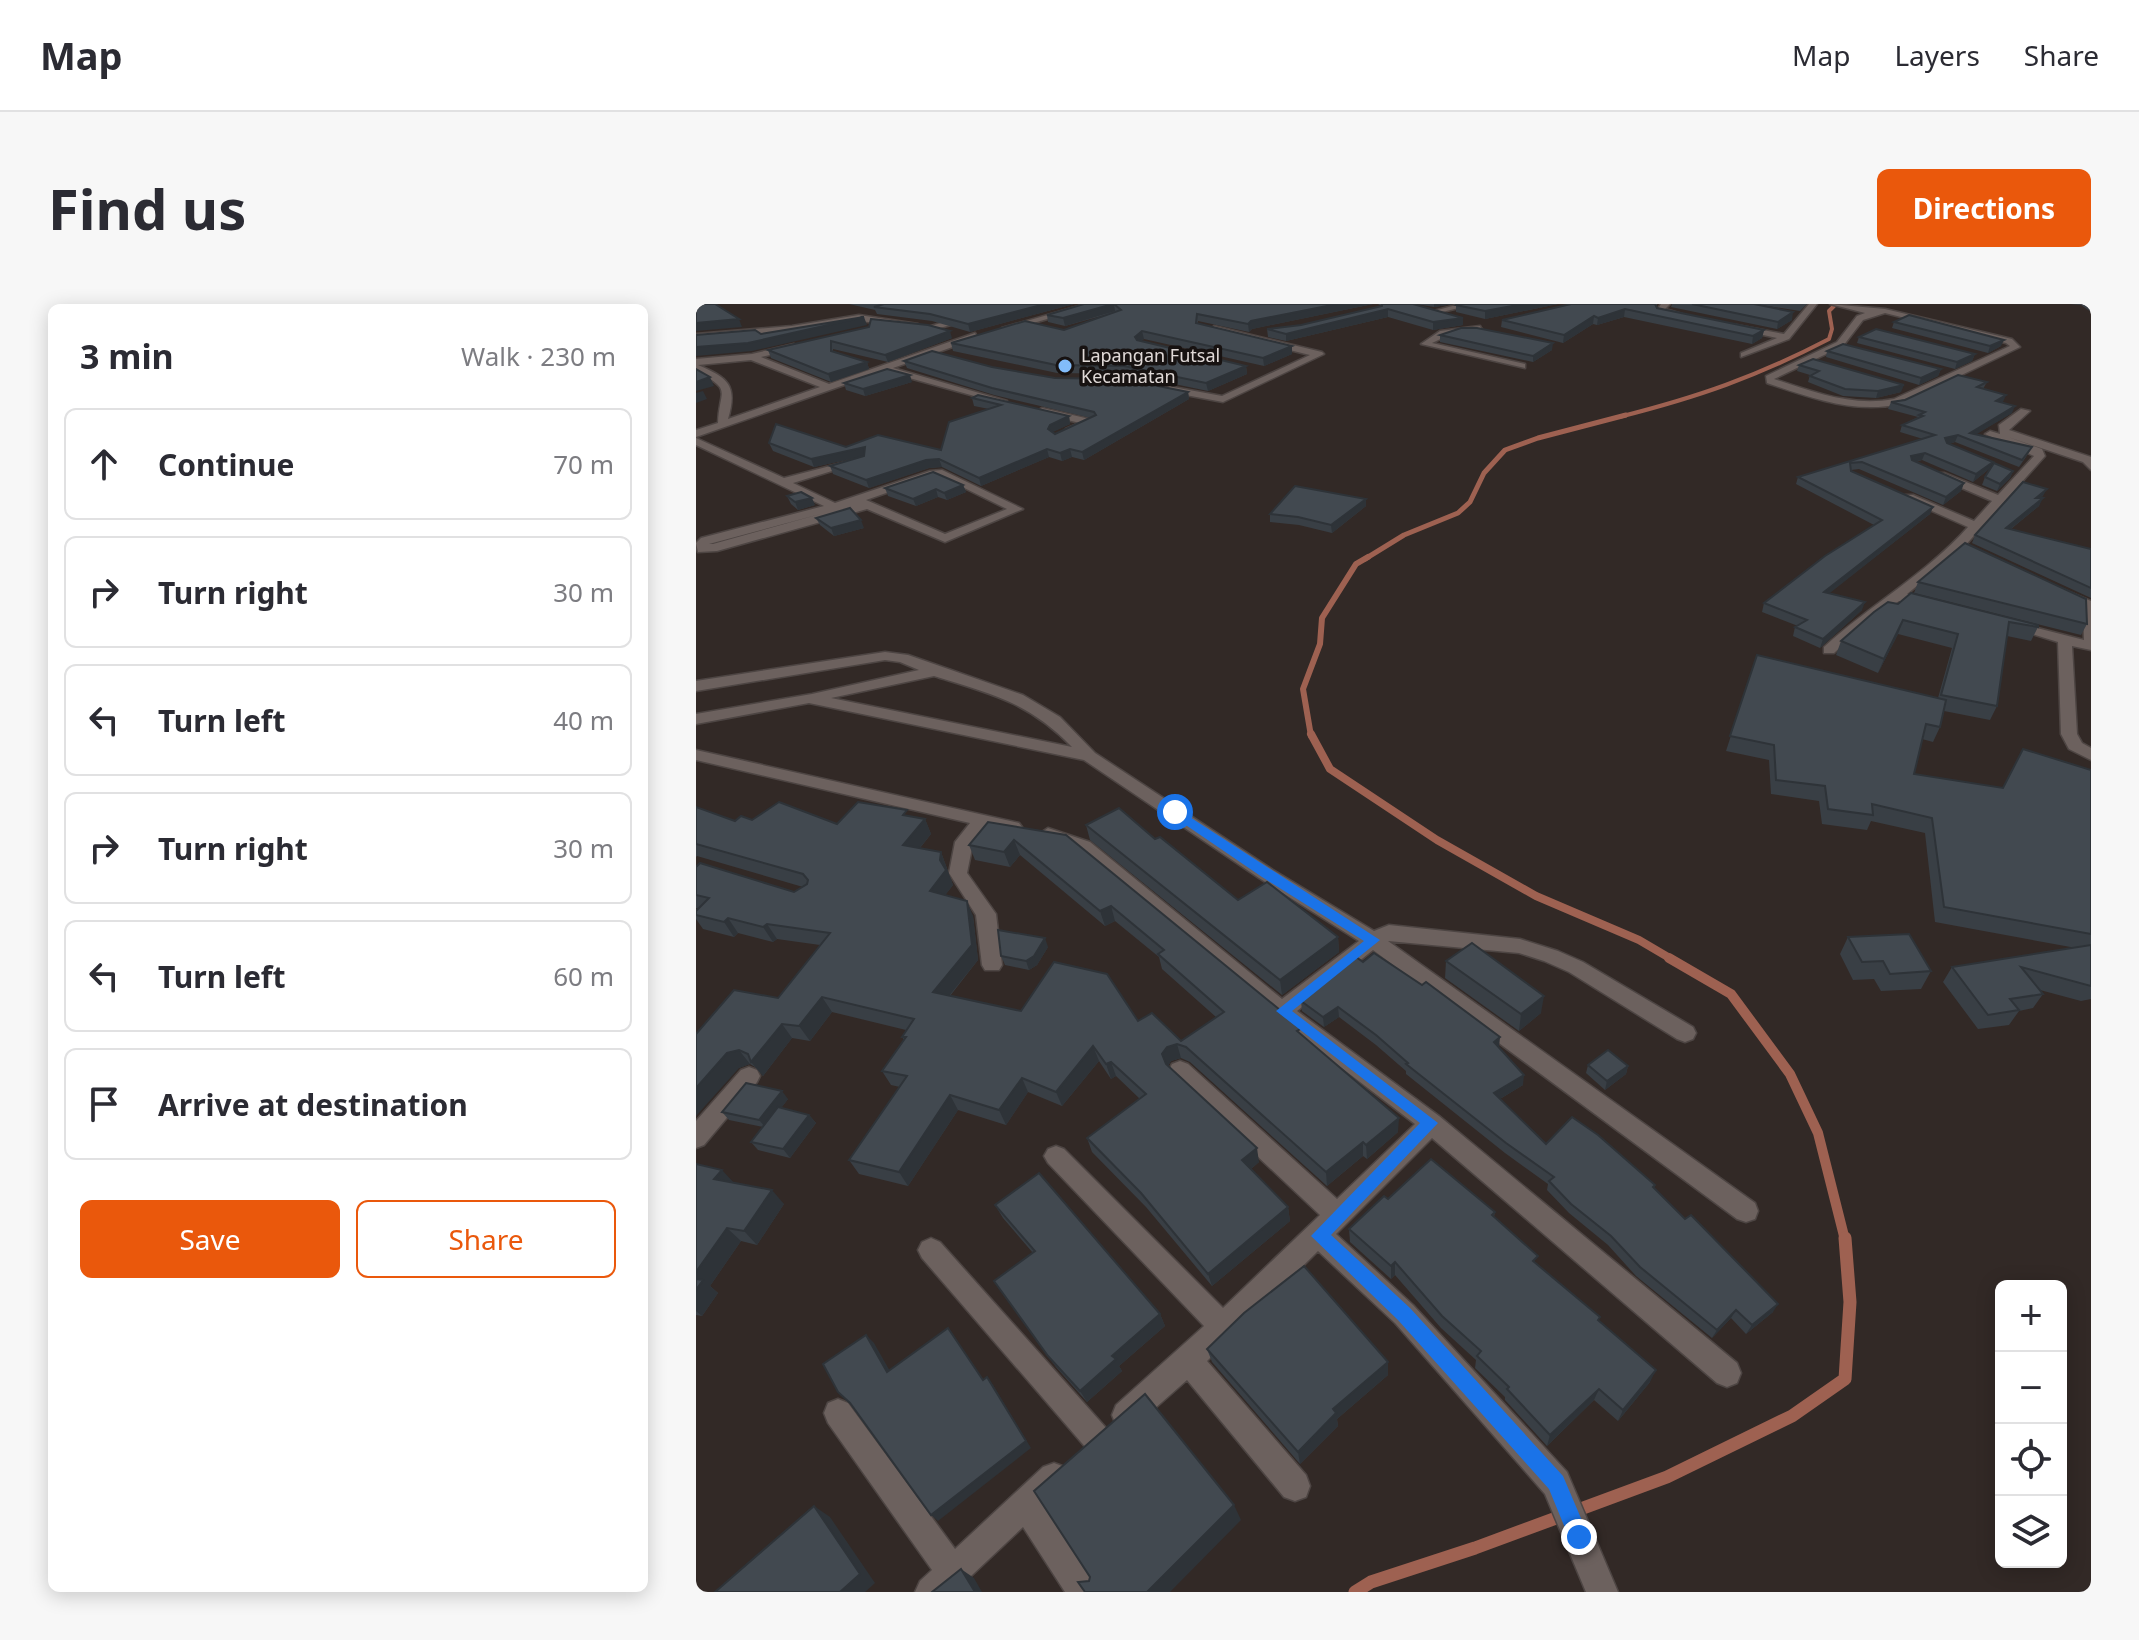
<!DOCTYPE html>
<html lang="en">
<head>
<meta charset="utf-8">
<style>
  :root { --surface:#fff; --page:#f7f7f7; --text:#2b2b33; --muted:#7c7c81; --line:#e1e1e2; --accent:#ea580c }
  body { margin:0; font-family:"Noto Sans",sans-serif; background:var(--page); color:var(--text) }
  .controls { position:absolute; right:24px; bottom:24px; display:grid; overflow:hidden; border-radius:12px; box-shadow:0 4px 20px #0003 }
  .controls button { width:72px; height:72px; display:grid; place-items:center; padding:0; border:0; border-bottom:2px solid var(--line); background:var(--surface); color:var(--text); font:40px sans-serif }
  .stop { position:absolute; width:24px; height:24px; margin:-18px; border:6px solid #1a73e8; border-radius:50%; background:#fff }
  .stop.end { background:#1a73e8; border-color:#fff; box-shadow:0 2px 8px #0008 }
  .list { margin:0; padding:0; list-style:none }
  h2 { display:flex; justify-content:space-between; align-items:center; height:104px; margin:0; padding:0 32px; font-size:34px }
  h2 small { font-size:26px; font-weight:400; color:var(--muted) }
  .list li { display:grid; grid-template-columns:52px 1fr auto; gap:24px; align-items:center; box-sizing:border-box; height:112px; margin:0 16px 16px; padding:0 16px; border:2px solid var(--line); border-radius:12px }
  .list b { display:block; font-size:30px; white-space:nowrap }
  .list em { font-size:26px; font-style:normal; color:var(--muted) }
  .actions { display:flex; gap:16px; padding:24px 32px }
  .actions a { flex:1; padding:18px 0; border:2px solid var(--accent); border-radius:12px; text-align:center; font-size:28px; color:var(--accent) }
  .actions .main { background:var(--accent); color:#fff }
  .icon { flex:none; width:44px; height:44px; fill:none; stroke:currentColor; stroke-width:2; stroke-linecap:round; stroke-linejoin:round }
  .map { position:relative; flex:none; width:1395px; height:1288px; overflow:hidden; border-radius:12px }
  header { display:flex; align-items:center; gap:48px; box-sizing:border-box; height:112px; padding:0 40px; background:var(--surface); border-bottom:2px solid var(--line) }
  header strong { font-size:38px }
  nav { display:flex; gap:44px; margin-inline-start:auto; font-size:28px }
  .intro { display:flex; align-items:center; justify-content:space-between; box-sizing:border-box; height:192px; padding:0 48px }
  h1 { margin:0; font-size:56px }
  .button { padding:20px 36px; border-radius:12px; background:var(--accent); color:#fff; font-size:28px; font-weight:700 }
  main { display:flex; gap:48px; padding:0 48px }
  aside { flex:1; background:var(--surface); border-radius:12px; box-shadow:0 4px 20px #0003 }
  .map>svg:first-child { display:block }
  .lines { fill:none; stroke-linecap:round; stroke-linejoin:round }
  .stream-far5 { stroke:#9e6151; stroke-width:4 }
  .stream-far4 { stroke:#9e6151; stroke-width:5 }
  .stream-far3 { stroke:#9e6151; stroke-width:6 }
  .stream-far2 { stroke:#9e6151; stroke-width:8 }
  .stream-far1 { stroke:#9e6151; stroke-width:10 }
  .stream { stroke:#9e6151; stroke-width:13 }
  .minor-casing { stroke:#4d4543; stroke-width:3 }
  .minor { fill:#6c615e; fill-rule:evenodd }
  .wall { fill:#393f45 }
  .shaded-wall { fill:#2e3338 }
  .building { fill:#424950; stroke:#2e3338; stroke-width:2 }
  .route { fill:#1a73e8 }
  .poi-dot { fill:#82bcfa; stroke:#171211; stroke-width:3 }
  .labels { text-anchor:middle; stroke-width:7; stroke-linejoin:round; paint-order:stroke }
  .far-poi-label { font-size:18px; fill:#e0d9d7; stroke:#171211; text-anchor:start }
</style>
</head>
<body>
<header>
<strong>Map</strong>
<nav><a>Map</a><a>Layers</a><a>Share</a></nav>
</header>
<div class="intro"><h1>Find us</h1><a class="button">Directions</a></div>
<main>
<aside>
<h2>3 min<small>Walk · 230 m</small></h2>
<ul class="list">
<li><svg class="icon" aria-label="ahead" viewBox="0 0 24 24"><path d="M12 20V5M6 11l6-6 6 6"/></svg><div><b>Continue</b></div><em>70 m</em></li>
<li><svg class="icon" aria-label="right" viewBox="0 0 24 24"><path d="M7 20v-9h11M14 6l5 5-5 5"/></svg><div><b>Turn right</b></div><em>30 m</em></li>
<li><svg class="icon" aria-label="left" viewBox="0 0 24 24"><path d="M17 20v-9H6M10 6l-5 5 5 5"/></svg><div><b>Turn left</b></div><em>40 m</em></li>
<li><svg class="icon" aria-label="right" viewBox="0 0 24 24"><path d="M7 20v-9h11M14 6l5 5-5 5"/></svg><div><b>Turn right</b></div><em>30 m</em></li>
<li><svg class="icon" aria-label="left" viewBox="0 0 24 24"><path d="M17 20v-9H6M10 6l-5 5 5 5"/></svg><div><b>Turn left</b></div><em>60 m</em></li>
<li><svg class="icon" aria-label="arrive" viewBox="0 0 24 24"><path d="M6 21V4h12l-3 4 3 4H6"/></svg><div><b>Arrive at destination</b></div></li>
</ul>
<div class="actions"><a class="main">Save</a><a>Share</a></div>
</aside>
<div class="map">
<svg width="1395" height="1288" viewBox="0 0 1395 1288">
  <rect width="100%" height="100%" fill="#322926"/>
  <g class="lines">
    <!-- stream-far5 -->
    <path class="stream-far5" d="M923 113C1002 93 1060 73 1133 35L1136 25 1133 7 1140 0"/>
    <!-- stream-far4 -->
    <path class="stream-far4" d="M669 255 708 231 762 209 774 198 788 169 809 146 842 134 930 111"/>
    <!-- stream-far3 -->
    <path class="stream-far3" d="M615 432 607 385 624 340 626 314 660 260 672 253"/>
    <!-- stream-far2 -->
    <path class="stream-far2" d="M615 430 634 465 741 536 840 592 943 636 977 656"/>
    <!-- stream-far1 -->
    <path class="stream-far1" d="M973 654 1035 690 1094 770 1122 829 1149 936"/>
    <!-- stream -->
    <path class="stream" d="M659 1288 675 1278 779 1244 971 1173 1096 1112 1149 1075 1154 998 1149 934"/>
    <defs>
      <g id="minor">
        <path d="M390 0H403L310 27 306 24Z"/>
        <path d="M764 0H779L738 10 734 8Z"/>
        <path d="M965 0H974L969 5 989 11 985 13 960 8Z"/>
        <path d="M1113 0H1121L1093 35 1045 53V49L1081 34 1040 25V21L1088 30Z"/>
        <path d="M1134 0 1189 5 1316 35 1324 43 1205 100C1158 110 1115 94 1071 79L1070 72 1141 38 1161 12 1169 9ZM1189 9 1310 39 1314 42 1198 95C1156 103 1118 88 1078 75L1147 42 1167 16Z"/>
        <path d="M163 11 222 20 218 23 163 17 96 28 0 36V30L96 22Z"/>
        <path d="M267 12 270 17 236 26 232 23Z"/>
        <path d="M518 22 626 48 628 50 527 98 463 86 466 81 526 92 614 51 515 27Z"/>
        <path d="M784 22 787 27 755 30 736 39 829 60V64L725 40 744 27Z"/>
        <path d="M279 29 282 34 197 64 311 97V101L188 67 0 133V126L22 119C23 85 38 87 0 67V55L56 50 98 40 101 45 65 53 133 80ZM55 56 124 83 32 115C42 81 32 74 2 61Z"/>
        <path d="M346 104 398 116 399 118 378 129H370V125L384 119 342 109 341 107Z"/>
        <path d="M1325 105 1334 107 1313 126 1395 153V166L1387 158 1312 133 1346 145 1349 152 1267 244 1211 290 1237 297V303L1203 297 1171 319 1138 349H1128V343C1174 301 1230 270 1272 223L1209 195V191H1217L1278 217 1296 197 1240 173V169H1248L1302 191 1338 152 1289 130 1294 127 1304 130 1303 121Z"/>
        <path d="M0 134 88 174 165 154V158L97 179 139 199 234 167 246 166 327 205 249 238 171 205 21 247 2 248 0 239 5 234 128 202 0 141ZM239 172H244L311 205 249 230 170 196ZM128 209 17 240H13Z"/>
        <path d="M1368 286 1395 297V346L1376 342 1381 430 1386 439 1395 444V456L1373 445 1365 430 1362 338 1307 321 1314 317 1388 336 1387 304 1363 293V287Z"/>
        <path d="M189 348 212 351 327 391 364 413 399 449 577 566 678 627 693 621 824 635 862 647 887 658 997 723 1000 729 997 735 989 738 981 735 873 668 848 657 823 649 692 637 1059 899 1062 907 1059 915 1050 918 1041 915 677 646 601 707 743 812 1041 1059 1045 1069 1041 1079 1031 1083 1021 1079 736 834 640 930 717 1001 871 1168 922 1288H890L849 1190 699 1019 622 947 511 1057 610 1171 614 1182 610 1193 599 1197 588 1193 491 1076 440 1121 430 1125 420 1121 416 1111 420 1101 508 1022 352 859 348 852 352 845 360 842 368 845 527 1004 624 911 476 772 473 766 476 760 484 757 492 760 641 895 719 820 579 713 382 546 346 534 343 530 352 524 394 538 586 695 663 637 563 574 388 456 113 399 0 420V410L116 390 223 366 204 358 189 356 0 387V377ZM238 372C296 390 332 398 376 443L135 394Z"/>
        <path d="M0 446 323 519 326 523 323 527 317 529 291 523 277 539 271 569 300 610 306 661 303 666H289L286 661 280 611 253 569 259 538 274 519 0 456Z"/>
        <path d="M53 763 61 766 64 772 61 778 8 841 0 844V817L45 766Z"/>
        <path d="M235 934 244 938 411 1125 416 1135 411 1145 401 1150 391 1145 226 954 222 946 226 938Z"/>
        <path d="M142 1095 152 1099 259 1245 347 1163 358 1159 369 1163 373 1174 369 1185 349 1203 404 1288H369L327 1223 258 1288H219L224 1277 236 1266 132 1119 128 1109 132 1099Z"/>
      </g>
    </defs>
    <!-- minor casing -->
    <use href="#minor" class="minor-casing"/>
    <!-- minor -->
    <use href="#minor" class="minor"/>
  </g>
  <!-- wall -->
  <g class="wall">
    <path d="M153 0H378L274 28 236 17 181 10 179 6Z"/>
    <path d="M388 0H677L556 25 553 28 502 17V20L596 50 568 62 448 35 445 37 550 62 551 70 512 87 430 70 361 69 257 47 255 39 368 26 420 8 369 22 352 18 351 11Z"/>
    <path d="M682 0H717L767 21 737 26 692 13 590 37 572 33 571 25 605 21 685 2Z"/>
    <path d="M720 0H758L738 3Z"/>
    <path d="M762 0H862L789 15 760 8V1Z"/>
    <path d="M875 0H961V4L1068 26 1066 34 1056 40 928 13 901 21 897 20 867 39 805 23 806 16Z"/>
    <path d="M976 0H1111L1104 7 1059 0 1096 16 1081 25 975 3Z"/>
    <path d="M1374 0H1395V8L1385 1Z"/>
    <path d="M1198 18 1305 42 1292 49 1196 24Z"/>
    <path d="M173 23 256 34 192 58 137 45V47L171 58 173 65 135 78 75 54 72 46Z"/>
    <path d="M744 31 856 46 837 58 744 38Z"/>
    <path d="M1163 33 1279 50 1276 57 1259 65 1161 39Z"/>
    <path d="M1131 47 1245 65 1242 72 1223 81 1130 53Z"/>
    <path d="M208 57 296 63 359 74 492 88 493 95 388 156 376 153 366 157 353 153 285 182 246 163 233 164 173 184 137 170 134 162 168 152 118 163 77 147 73 139 245 146 293 105 278 102 276 94 373 112 374 120 356 128 359 130 395 114 298 91 211 64Z"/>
    <path d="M1103 61 1205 88 1180 94 1147 92 1112 78 1114 71 1101 67Z"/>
    <path d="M216 78 169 92 150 86 148 79Z"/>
    <path d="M1291 78 1287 85 1307 98H1306L1316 109 1280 130 1336 143 1332 150 1323 163 1259 138 1253 140 1297 158 1293 165 1277 178 1226 156 1220 158 1268 179 1265 187 1247 201 1163 165 1155 166V167L1237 203 1234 210 1133 289 1166 306 1124 344 1097 332 1099 323 1102 322 1066 308 1068 299 1178 221 1100 180 1102 173 1227 135 1204 128 1206 121 1222 113 1192 105 1195 98Z"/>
    <path d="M1317 167 1314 174 1301 187 1286 181 1289 173Z"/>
    <path d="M267 181 270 188 251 196 242 193 220 202 192 192 189 184Z"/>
    <path d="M91 192 119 201 102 206 95 200Z"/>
    <path d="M1347 192 1345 194 1343 202 1315 225 1395 245V294L1276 239 1279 231Z"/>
    <path d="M670 195V202L636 229 603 221 574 218V210Z"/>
    <path d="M120 214 168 224 138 232 124 221Z"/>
    <path d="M1222 278 1391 320 1385 331 1218 289Z"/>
    <path d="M1215 289 1342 323 1335 337 1311 332 1301 402 1294 416 1248 407 1244 423 1237 438 1226 435 1218 470 1307 484 1395 466V695L1385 697 1344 686 1347 690 1337 704 1323 707 1313 721 1282 725 1247 678 1256 663 1380 644 1239 618 1229 529 1175 517 1171 526 1126 520 1123 497 1075 490 1073 456 1030 447 1061 351 1242 394 1256 344 1202 330 1182 369 1140 351 1145 337 1202 300Z"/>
    <path d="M0 503 39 517 56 516 141 520 214 512 229 515 235 530 224 544 245 548 257 581 249 591 277 612 282 656 254 692 325 707 442 717 485 737 520 713 466 665 463 653 419 617 409 622 324 551 314 563 279 556 273 541 292 518 606 731 702 828 671 855 667 852 631 882 494 758 485 754 475 757 472 762 563 858 555 865 592 903 594 917 516 982 450 903 396 848 391 834 444 795 420 772 415 775 403 757 366 802 332 788 310 821 262 806 212 882 163 870 153 856 204 783 195 781 186 767 208 736 206 733 210 726 136 708 114 737 96 734 67 772 59 763 54 760 43 764 0 730 82 694 124 641 81 635 77 638 42 629 38 633 7 625 0 615V607L2 604H0V563L98 588 107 583 1 552 0 553Z"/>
    <path d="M390 521 459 535 542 596 642 633 643 648 586 691 394 536Z"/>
    <path d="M1152 633 1235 667 1225 685 1185 687 1178 675 1157 676 1144 650Z"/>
    <path d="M352 643 341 661 333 666 309 661 305 652Z"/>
    <path d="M750 657 845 709 823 727 749 674Z"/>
    <path d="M667 658 802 743 827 781 804 795 850 840 959 881 958 884 1077 1008 1050 1030 1035 1014 1016 1034 940 972 912 941 873 909 851 886 852 880 809 849 710 770V767L680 741 643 713 628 723 606 707 605 697Z"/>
    <path d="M892 761 932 762 930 770 909 786 890 769Z"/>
    <path d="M92 795 85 804 113 811 120 819 94 854 62 846 55 838 67 823 33 816 26 808Z"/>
    <path d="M0 860 38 879 88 900 61 941 45 937 14 982 22 989 6 1012 0 1011Z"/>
    <path d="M299 901 464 1010 469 1022 423 1062 426 1067 391 1098 360 1063 298 977 337 949 307 914Z"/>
    <path d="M799 908 798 913 840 959 903 1017 954 1078 922 1117 898 1096 851 1142 809 1096V1093L779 1064 780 1056 745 1024 699 971 695 975 654 938 653 925Z"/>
    <path d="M511 1045 692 1071 641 1115 642 1122 604 1160 516 1058Z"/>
  </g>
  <!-- shaded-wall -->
  <g class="shaded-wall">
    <path d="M349 0H378L274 28 272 20Z"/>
    <path d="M418 0 419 7 369 22 367 14Z"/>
    <path d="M641 0H677L556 25 553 28 552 20 555 17Z"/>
    <path d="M738 0H758L738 3Z"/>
    <path d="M827 0H862L789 15V7Z"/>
    <path d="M692 5V13L590 37V30Z"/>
    <path d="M929 5 928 13 901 21 902 14Z"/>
    <path d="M1097 8 1096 16 1081 25 1082 18Z"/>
    <path d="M898 12 897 20 867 39 868 31Z"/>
    <path d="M168 13 171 21 56 47 0 52V43Z"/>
    <path d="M767 14V21L737 26V18Z"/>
    <path d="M43 15 46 23 0 27V19Z"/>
    <path d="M1068 26 1066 34 1056 40 1057 32Z"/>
    <path d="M254 27 256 34 192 58 189 51Z"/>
    <path d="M446 27 448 35 440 40 439 33Z"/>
    <path d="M1308 36 1305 42 1292 49 1294 42Z"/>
    <path d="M857 39 856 46 837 58V52Z"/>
    <path d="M596 42V50L568 62 567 54Z"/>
    <path d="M1279 50 1276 57 1259 65 1261 58Z"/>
    <path d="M171 58 173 65 135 78 132 70Z"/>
    <path d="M550 62 551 70 512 87 510 79Z"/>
    <path d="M1245 65 1242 72 1223 81 1225 74Z"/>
    <path d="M214 71 216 78 169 92 167 85Z"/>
    <path d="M14 73 18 82 0 87V78Z"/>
    <path d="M1208 81 1205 88 1180 94 1182 87Z"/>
    <path d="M7 87 11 95 0 99V89Z"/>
    <path d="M492 88 493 95 388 156 386 148Z"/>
    <path d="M1310 91 1307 98 1297 104 1300 97Z"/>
    <path d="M1319 102 1316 109 1271 136 1274 129Z"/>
    <path d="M373 112 374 120 355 129 352 125 354 121Z"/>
    <path d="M1262 131 1259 138 1246 142 1249 134Z"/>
    <path d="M169 143 172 151 118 163 115 155Z"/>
    <path d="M351 145 353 153 285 182 283 174Z"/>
    <path d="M374 145 376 153 366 157 364 149Z"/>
    <path d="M1229 149 1226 156 1212 159 1215 152Z"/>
    <path d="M243 155 246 163 233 164 173 184 170 176 230 156Z"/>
    <path d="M1297 158 1293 165 1277 178 1280 170Z"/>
    <path d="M1317 167 1314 174 1301 187 1304 180Z"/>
    <path d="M1268 179 1265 187 1247 201 1250 193Z"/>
    <path d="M267 181 270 188 251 196 248 189Z"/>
    <path d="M240 185 242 193 220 202 217 195Z"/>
    <path d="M1351 185 1347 192 1336 201 1340 194Z"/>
    <path d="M116 194 119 201 102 206 99 198Z"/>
    <path d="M1347 194 1343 202 1307 231 1310 224Z"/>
    <path d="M670 195V202L636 229 635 221Z"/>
    <path d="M1237 203 1234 210 1125 296 1128 288Z"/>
    <path d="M165 216 168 224 138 232 135 224Z"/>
    <path d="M1169 298 1166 306 1124 344 1127 335Z"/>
    <path d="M1207 316 1202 330 1182 369 1188 355Z"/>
    <path d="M229 515 235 530 214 556 207 541Z"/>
    <path d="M318 536 324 551 314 563 308 548Z"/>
    <path d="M245 548 257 581 241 602 234 587 244 556Z"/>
    <path d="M271 597 277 612 282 656 244 703 237 688Z"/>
    <path d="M415 602 419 617 409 622 404 607Z"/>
    <path d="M32 614 42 629 38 633 28 618Z"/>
    <path d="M71 620 81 635 77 638 67 623Z"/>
    <path d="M642 633 643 648 586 691 584 676Z"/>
    <path d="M349 634 352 643 341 661 333 666 330 657Z"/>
    <path d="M848 692 845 709 823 727 825 710Z"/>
    <path d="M126 693 136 708 114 737 103 722Z"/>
    <path d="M642 703 643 713 628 723 627 713Z"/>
    <path d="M86 720 96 734 67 772 55 758Z"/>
    <path d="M804 733 803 743 798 738Z"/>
    <path d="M481 740 485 754 475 757 470 765 466 750 471 743Z"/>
    <path d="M397 742 403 757 366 802 360 788Z"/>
    <path d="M43 746 54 760 43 764 0 812V784L31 749Z"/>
    <path d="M415 758 420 772 415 775 410 760Z"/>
    <path d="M932 762 930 770 909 786 911 777Z"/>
    <path d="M828 771 827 781 797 799 798 789Z"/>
    <path d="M326 774 332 788 310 821 303 806Z"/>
    <path d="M86 787 92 795 70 824 63 816Z"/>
    <path d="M254 791 262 806 212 882 203 868Z"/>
    <path d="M113 811 120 819 94 854 87 845Z"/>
    <path d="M703 814 702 828 671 855 670 841Z"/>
    <path d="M667 838V852L631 882 630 868Z"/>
    <path d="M561 844 563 858 549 870 546 856Z"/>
    <path d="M26 866 39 880 18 875Z"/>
    <path d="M76 886 88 900 61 941 48 927Z"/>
    <path d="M592 903 594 917 516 982 512 970Z"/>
    <path d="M31 924 45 937 14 982 22 989 6 1012 0 1007V968Z"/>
    <path d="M699 958V971L695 975V962Z"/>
    <path d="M1082 1000 1077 1008 1050 1030 1056 1021Z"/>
    <path d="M1040 1006 1035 1014 1016 1034 1021 1026Z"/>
    <path d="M464 1010 469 1022 423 1062 426 1067 391 1098 384 1087 416 1052Z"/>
    <path d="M170 1031 178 1039 199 1076 191 1068Z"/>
    <path d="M692 1058V1071L641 1115 642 1122 604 1160 602 1148 637 1105Z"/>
    <path d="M960 1066 954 1078 922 1117 927 1106Z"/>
    <path d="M291 1073 297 1081 335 1144 242 1217 235 1211Z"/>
    <path d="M903 1085 898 1096 851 1142 854 1131Z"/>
    <path d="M538 1201 545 1216 474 1288H451Z"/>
    <path d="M118 1202 134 1213 179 1279 169 1288H144Z"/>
    <path d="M265 1265 278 1274 286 1288H279Z"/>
  </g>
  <!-- building -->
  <g class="building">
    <path d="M0 0H19L43 15 0 19Z"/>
    <path d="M186 0H349L272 20 234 10 178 3 188 0Z"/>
    <path d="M388 0H417L367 14 351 11Z"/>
    <path d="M418 0H641L555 17 552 20 501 10 500 19 596 42 567 54 446 27 439 33 441 36 550 62 510 79 428 62 360 61 255 39 329 17 368 26 425 6Z"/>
    <path d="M686 0H717L767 14 737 18 692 5 590 30 571 25 605 21 686 2Z"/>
    <path d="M762 0H827L789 7 760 1Z"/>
    <path d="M875 0H959L961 4 1068 26 1057 32 929 5 902 14 898 12 868 31 806 16Z"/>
    <path d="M996 0H1058L1097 8 1082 18Z"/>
    <path d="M1213 11 1308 36 1294 42 1198 18Z"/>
    <path d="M168 13 52 39 0 43V31L59 26 65 30Z"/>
    <path d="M175 15 232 21 254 27 189 51 135 37V47L171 58 132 70 72 46 173 23Z"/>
    <path d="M765 24H781L857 39 837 52 744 31Z"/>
    <path d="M1180 25 1279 50 1261 58 1163 33Z"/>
    <path d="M1147 40 1245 65 1225 74 1131 47Z"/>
    <path d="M236 47 296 63 359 74 427 75 492 88 386 148 374 145 364 149 351 145 283 174 243 155 230 156 170 176 134 162 168 152 169 143 115 155 73 139 80 120 150 143 182 131 245 146 253 118 305 101 276 94 282 91 373 112 354 121 352 125 359 130 400 111 398 108 296 84 208 57Z"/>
    <path d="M1117 55 1208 81 1182 87 1149 85 1114 72 1123 67 1103 61Z"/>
    <path d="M0 65 14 73 0 78Z"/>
    <path d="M191 65 214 71 167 85 148 79Z"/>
    <path d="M1262 71 1291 78 1281 83 1310 91 1300 97 1319 102 1274 129 1336 143 1326 156 1262 131 1249 134 1251 139 1297 158 1280 170 1229 149 1215 152 1216 156 1268 179 1250 193 1166 158 1154 159 1155 167 1237 203 1128 288 1169 298 1127 335 1099 323 1111 316 1068 299 1129 252 1186 216 1102 173 1239 131 1206 121 1227 112 1223 111 1229 108 1195 98 1209 96Z"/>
    <path d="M1298 159 1317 167 1304 180 1289 173Z"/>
    <path d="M237 168 267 181 248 189 240 185 217 195 189 184Z"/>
    <path d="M1327 178 1351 185 1340 194H1347L1310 224 1395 245V284L1279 231Z"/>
    <path d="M599 182 670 195 635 221 602 213 574 210Z"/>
    <path d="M105 188 116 194 99 198 91 192Z"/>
    <path d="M154 204 165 216 135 224 120 214Z"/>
    <path d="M1269 239 1390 295 1391 320 1222 278Z"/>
    <path d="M1215 289 1342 321V323L1313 318 1301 402 1245 391 1262 330 1207 316 1188 355 1145 337 1178 308 1192 298 1202 300Z"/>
    <path d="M1061 351 1250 396 1244 423 1230 420 1218 470 1307 484 1327 445 1395 466V630L1248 603 1236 514 1176 500 1177 511 1132 505 1129 482 1080 476 1078 441 1034 432Z"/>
    <path d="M83 498 141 520 162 498 211 506 207 511 229 515 207 541 245 548 244 556 250 566 234 587 271 597 276 641 237 688 325 707 358 658 411 670 442 717 456 709 485 737 528 708 462 650 468 646 415 602 404 607 318 536 308 548 273 541 292 518 370 531 606 724 601 727 703 814 670 841 667 838 630 868 490 743 481 740 471 743 466 750 470 760 561 844 546 856 592 903 512 970 445 889 391 834 450 790 415 758 410 760 397 742 360 788 326 774 303 806 254 791 203 868 153 856 211 772 186 767 210 733H206L218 715 126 693 103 722 86 720 55 758 52 750 43 746 31 749 0 784V730L38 686 82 694 134 629 71 620 67 623 32 614 28 618 0 611V607L13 594 0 591V563L4 559 98 588 111 580 112 576 107 570 0 540V503L39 517 45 512 56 516Z"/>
    <path d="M423 504 459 535 464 533 542 596 571 578 642 633 584 676 390 521Z"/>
    <path d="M302 626 349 634 338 652 330 657 305 652Z"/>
    <path d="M1213 630 1235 667 1194 670 1187 657 1166 658 1152 633Z"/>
    <path d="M776 639 848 692 825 710 750 657Z"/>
    <path d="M1395 641V682L1325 663 1347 690 1314 695 1323 706 1292 711 1256 663Z"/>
    <path d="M678 649 726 681 730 678 804 733 798 738 828 771 798 789 850 840 876 813 902 831 959 881 957 883 989 915 995 911 1082 1000 1056 1021 1040 1006 1021 1026 944 963 915 932 875 900 853 877 858 873 810 839 710 760 712 759 680 731 642 703 627 713 605 697 660 653 667 658Z"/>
    <path d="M912 746 932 762 911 777 892 761Z"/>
    <path d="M50 779 86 787 63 816 26 808Z"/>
    <path d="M82 803 113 811 87 845 55 838Z"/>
    <path d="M735 855 799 908 796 911 842 952 837 957 904 1013 902 1016 960 1066 927 1106 903 1085 854 1131 811 1085 813 1083 781 1052 785 1047 746 1012 699 958 695 962 653 925 688 892 692 895Z"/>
    <path d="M0 860 26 866 18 875 76 886 48 927 31 924 0 968Z"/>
    <path d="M343 869 464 1010 416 1052 420 1055 384 1087 352 1052 298 977 339 947 299 901Z"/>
    <path d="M608 962 692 1058 637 1105 640 1109 602 1148 511 1045 548 1009Z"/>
    <path d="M0 975 7 976 0 986Z"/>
    <path d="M252 1024 287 1076 291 1073 330 1137 235 1211 154 1099 142 1088 127 1060 170 1031 191 1068Z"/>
    <path d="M449 1090 538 1201 451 1288H389L382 1278 393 1277 394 1273 338 1187Z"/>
    <path d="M118 1202 164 1270 144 1288H19Z"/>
    <path d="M265 1265 279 1288H236Z"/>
  </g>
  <!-- route -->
  <path class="route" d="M475 506H483L684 636 596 707 742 819 635 931 714 1004 867 1172 893 1233 890 1241 883 1243 876 1241 853 1185 702 1016 615 932 724 819 580 707 668 637 566 573 475 511Z"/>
  <!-- markers -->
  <circle class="poi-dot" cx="369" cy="62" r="8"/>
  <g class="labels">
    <!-- far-poi labels -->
    <g class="far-poi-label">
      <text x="385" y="58">Lapangan Futsal<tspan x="385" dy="21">Kecamatan</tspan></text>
    </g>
  </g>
</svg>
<div class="controls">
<button>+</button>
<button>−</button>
<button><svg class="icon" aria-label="locate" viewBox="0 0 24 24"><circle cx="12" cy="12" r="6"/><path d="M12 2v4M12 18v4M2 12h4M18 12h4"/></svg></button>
<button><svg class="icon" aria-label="layers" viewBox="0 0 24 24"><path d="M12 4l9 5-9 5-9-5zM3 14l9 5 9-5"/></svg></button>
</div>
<div class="stop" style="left:479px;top:508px"></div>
<div class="stop end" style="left:883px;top:1233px"></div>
</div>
</main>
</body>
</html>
